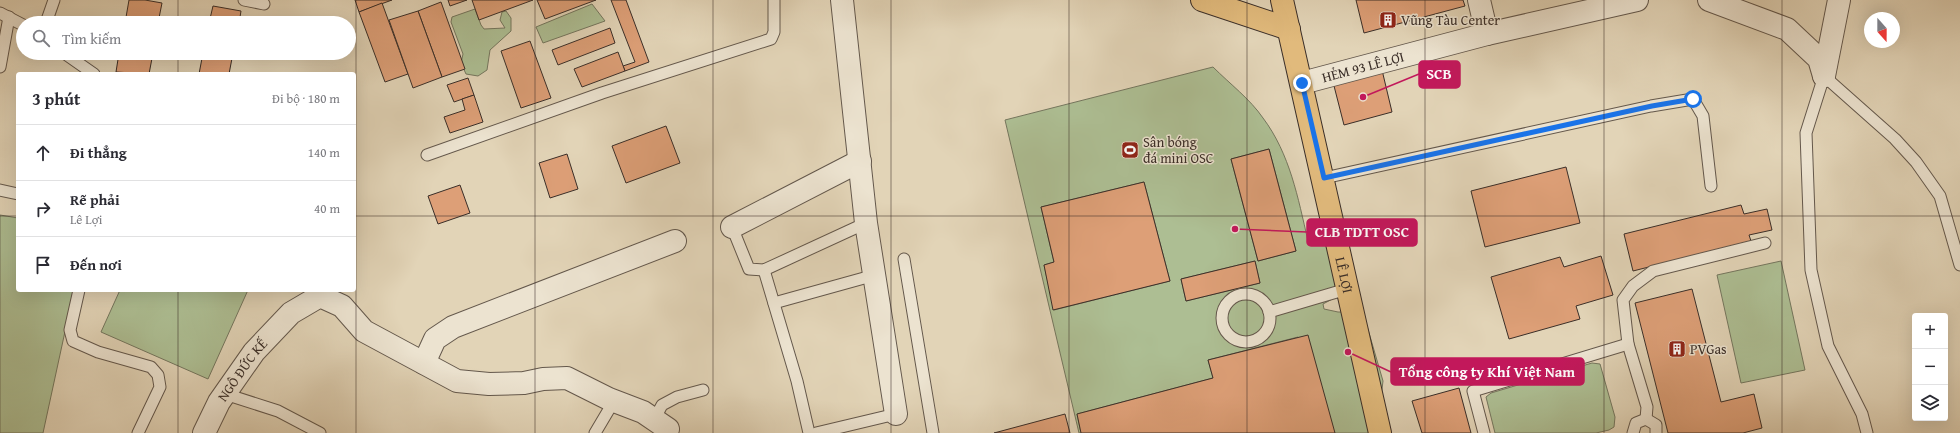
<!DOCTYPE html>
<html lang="vi">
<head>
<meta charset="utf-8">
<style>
  :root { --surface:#fff; --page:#f2f2f3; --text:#2b2b33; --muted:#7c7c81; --line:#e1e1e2 }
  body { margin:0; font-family:"Gentium Book Plus",serif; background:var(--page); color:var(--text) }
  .controls { position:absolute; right:12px; bottom:12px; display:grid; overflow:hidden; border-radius:4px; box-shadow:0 4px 16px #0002 }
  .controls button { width:36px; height:36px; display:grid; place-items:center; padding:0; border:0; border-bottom:1px solid var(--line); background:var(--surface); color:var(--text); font:20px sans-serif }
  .compass { position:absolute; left:1864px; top:12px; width:36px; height:36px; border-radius:50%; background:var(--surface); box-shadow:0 4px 16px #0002; rotate:159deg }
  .stop { position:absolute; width:12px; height:12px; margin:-9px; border:3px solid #1a73e8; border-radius:50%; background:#fff }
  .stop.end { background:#1a73e8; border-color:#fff; box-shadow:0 1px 4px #0008 }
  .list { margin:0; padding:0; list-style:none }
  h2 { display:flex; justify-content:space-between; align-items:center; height:52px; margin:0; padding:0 16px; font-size:17px }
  h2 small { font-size:13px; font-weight:400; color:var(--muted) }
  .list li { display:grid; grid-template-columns:26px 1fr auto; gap:12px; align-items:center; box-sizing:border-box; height:56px; padding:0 16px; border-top:1px solid var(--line) }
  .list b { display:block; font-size:15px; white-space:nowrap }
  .list p { margin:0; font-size:13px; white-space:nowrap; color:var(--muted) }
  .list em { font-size:13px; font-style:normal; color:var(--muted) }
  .icon { flex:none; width:22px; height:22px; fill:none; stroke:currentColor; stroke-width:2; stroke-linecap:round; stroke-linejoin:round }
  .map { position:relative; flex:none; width:1960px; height:433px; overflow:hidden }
  .search { position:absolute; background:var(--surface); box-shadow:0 4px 16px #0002; left:16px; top:16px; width:340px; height:44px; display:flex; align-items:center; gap:10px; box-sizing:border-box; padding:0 14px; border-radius:22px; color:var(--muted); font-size:15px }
  .panel { position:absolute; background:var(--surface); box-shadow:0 4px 16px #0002; left:16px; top:72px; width:340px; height:220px; border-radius:4px }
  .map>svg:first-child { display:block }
  .green { fill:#adbe93; stroke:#74765e; fill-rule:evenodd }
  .building { fill:#dd9f77; stroke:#3a2e28 }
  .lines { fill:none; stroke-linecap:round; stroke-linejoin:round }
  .lane-casing { stroke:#64584c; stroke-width:13 }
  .street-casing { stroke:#64584c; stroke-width:24 }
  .primary-casing { stroke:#3a2e28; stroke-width:24 }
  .lane { stroke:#ece3d0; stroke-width:11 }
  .street { stroke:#ece3d0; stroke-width:22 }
  .primary { stroke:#e1ba7c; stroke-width:22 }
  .route { stroke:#1a73e8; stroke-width:5 }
  .grid { fill:none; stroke:#3a2e28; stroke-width:1; stroke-opacity:0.55 }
  .labels { text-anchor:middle; stroke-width:3; stroke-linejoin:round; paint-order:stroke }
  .poi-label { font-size:14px; fill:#3a2e28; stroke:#ece3d0; text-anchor:start }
  .street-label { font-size:14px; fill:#3a2e28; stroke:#ece3d0 }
  .leader { fill:none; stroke:#c2185b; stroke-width:1.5 }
  .callout-dot { fill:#c2185b; stroke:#ece3d0; stroke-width:1.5 }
  .callout { fill:#c2185b; stroke:#c2185b; stroke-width:1.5 }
  .callout-label { font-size:15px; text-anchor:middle; font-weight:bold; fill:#fff }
</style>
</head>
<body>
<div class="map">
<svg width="1960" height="433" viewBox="0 0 1960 433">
  <rect width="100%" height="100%" fill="#e2d4b7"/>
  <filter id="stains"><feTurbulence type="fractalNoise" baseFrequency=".005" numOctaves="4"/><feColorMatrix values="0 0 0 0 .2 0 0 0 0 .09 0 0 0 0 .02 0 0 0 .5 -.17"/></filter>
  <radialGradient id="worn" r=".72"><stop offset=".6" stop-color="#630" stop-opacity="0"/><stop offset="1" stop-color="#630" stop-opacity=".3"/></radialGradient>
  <!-- green -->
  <g class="green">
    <path d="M592 4 605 21 543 43 536 27Z"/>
    <path d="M475 9 481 25 484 29 505 28 500 20 502 12 506 11 511 18V31L490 50 487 70 478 76 466 74 461 63 463 54 451 22 452 17Z"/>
    <path d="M1213 67C1230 84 1250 99 1263 118 1290 154 1298 198 1308 241L1312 240 1310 234 1312 227 1322 226 1328 230 1338 296 1323 304 1324 309 1338 312H1359L1367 326 1383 381 1381 397 1383 433H1331L1298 337 1208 360 1213 378 1077 414 1081 433H1079L1005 120ZM1269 149 1296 251 1258 261 1231 159ZM1144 182 1170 281 1054 310 1044 265 1054 262 1041 207ZM1255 261 1260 283 1186 301 1181 279Z"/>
    <path d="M0 215 18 218V290H74L43 433H0Z"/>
    <path d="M1781 261 1805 370 1741 383 1717 275Z"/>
    <path d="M120 290H248L208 379 101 332Z"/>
    <path d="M1592 363 1600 364 1615 417 1614 427 1609 430 1596 433H1495L1486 397 1491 393Z"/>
  </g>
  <!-- building -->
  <g class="building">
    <path d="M129 0H145L162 3 158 23H125Z"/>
    <path d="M355 0H392L359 12Z"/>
    <path d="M448 0H467L450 6Z"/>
    <path d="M472 0H533L479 20Z"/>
    <path d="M537 0H596L545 19Z"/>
    <path d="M611 0H626L649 62 625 71 623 66 635 62Z"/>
    <path d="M1356 0H1463L1465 6 1364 33Z"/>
    <path d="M441 2 465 69 442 77 418 11Z"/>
    <path d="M382 3 408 74 385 82 359 12Z"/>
    <path d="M213 6 241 11 239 23H209Z"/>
    <path d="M418 11 442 77 413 88 389 20Z"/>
    <path d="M610 28 615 43 558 65 552 50Z"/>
    <path d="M530 41 551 98 521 108 501 51Z"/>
    <path d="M618 52 625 71 582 87 574 69Z"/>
    <path d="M119 53H153L149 74 116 72Z"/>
    <path d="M203 53H233L229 74H199Z"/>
    <path d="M1382 70 1392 112 1344 125 1333 82Z"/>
    <path d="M468 78 474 95 454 102 447 85Z"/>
    <path d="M474 95 483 122 450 133 444 117 465 110 462 99Z"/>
    <path d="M666 126 680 163 626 183 612 146Z"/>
    <path d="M1269 149 1296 251 1258 261 1231 159Z"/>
    <path d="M567 154 578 189 550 198 539 163Z"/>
    <path d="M1566 167 1580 223 1485 247 1471 191Z"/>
    <path d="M1144 182 1170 281 1053 310 1044 265 1054 262 1041 207Z"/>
    <path d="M460 185 470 213 438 224 428 196Z"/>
    <path d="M1741 205 1744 214 1767 209 1772 230 1749 235 1751 241 1633 271 1624 234Z"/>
    <path d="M1601 256 1613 295 1576 306 1580 319 1509 339 1491 277 1560 257 1564 267Z"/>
    <path d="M1255 261 1260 283 1186 301 1181 279Z"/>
    <path d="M1692 289 1721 402 1754 394 1762 428 1743 433H1668L1635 303Z"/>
    <path d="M1308 335 1335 433H1081L1077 414 1213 378 1208 360Z"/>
    <path d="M1459 388 1471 433H1422L1412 401Z"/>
    <path d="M1065 414 1070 433H994Z"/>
  </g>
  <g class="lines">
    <defs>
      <g id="lane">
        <path d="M244 0 264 4"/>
        <path d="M0 13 23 25"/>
        <path d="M46 23 54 0"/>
        <path d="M64 53 94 74"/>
        <path d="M0 67 9 17"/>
        <path d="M427 155 602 93 771 39 774 32V0"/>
        <path d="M1324 178 1651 106 1693 99 1703 116 1711 186"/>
        <path d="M0 190 18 194"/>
        <path d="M732 227 749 269 764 270 866 223"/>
        <path d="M904 259 933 433"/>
        <path d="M764 270 797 381 809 433"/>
        <path d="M79 290 70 330 73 341 98 352 151 367 158 375 160 387 138 433"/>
        <circle cx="1246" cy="318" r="24"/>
        <path d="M774 303 875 275"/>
        <path d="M1269 312 1347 289"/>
        <path d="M225 394 278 411 320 433"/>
        <path d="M1646 419 1647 407 1628 344 1623 300 1633 286 1653 271 1765 243"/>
        <path d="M654 420 662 405 677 397 703 390"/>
        <path d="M595 433 614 401"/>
        <path d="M816 433 896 414"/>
        <path d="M1484 433 1473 391 1628 344"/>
        <path d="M1633 433 1636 423 1646 419 1656 425V433"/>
        <path d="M1867 433 1862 414 1828 346 1811 270 1806 133 1824 76 1895 139 1916 162 1940 196 1960 265"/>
      </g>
      <g id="street">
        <path d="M842 0 866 223 896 414"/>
        <path d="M1479 0 1487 34"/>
        <path d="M1709 0 1787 29 1819 59 1824 76"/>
        <path d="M1824 76 1839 0"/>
        <path id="s1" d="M1302 83 1487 34 1637 0"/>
        <path d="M732 227 860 161"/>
        <path d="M424 363 435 339 453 327 675 241"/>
        <path id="s2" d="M204 433 219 402 254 352 291 313 320 296 342 306 364 331 457 381 489 384 524 383 543 379 567 378 609 399 643 412 668 429"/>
      </g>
      <g id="primary">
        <path d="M1202 0 1289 29"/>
        <path id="s3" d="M1282 0 1380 433"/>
      </g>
    </defs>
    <!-- lane casing -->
    <use href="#lane" class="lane-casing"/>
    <!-- street casing -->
    <use href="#street" class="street-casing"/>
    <!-- primary casing -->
    <use href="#primary" class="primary-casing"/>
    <!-- lane -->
    <use href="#lane" class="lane"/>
    <!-- street -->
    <use href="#street" class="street"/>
    <!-- primary -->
    <use href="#primary" class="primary"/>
  </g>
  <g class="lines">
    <!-- route -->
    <path class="route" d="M1302 83 1324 178 1652 106 1693 99"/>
  </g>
  <!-- grid -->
  <path class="grid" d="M178 0V23M356 0V433M535 0V433M713 0V433M891 0V433M1069 0V433M1247 0V433M1425 0V433M1604 0V433M1782 0V433M178 53V74M0 216H18M354 216H1960M178 290V433"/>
  <!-- icons -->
  <defs>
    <symbol id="building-square" viewBox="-11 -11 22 22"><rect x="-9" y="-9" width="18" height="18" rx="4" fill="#8f2418" stroke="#ece3d0"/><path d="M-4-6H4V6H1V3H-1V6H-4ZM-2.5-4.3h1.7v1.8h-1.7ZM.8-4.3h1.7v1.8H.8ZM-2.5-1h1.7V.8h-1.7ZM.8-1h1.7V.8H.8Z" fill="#fff"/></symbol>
    <symbol id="stadium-square" viewBox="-11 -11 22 22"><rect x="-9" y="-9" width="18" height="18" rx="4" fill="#8f2418" stroke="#ece3d0"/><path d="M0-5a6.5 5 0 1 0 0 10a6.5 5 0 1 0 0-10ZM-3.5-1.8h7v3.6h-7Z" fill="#fff"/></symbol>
  </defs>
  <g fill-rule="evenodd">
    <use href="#building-square" x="1378" y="10" width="20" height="20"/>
    <use href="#stadium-square" x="1120" y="140" width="20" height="20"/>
    <use href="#building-square" x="1667" y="339" width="20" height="20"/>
  </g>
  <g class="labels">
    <!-- poi labels -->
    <g class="poi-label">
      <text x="1401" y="25">Vũng Tàu Center</text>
      <text x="1143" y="147">Sân bóng<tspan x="1143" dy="16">đá mini OSC</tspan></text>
      <text x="1690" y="354">PVGas</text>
    </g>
    <!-- street labels -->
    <g class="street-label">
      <text dy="5" stroke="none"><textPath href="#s1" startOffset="63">HẺM 93 LÊ LỢI</textPath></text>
      <text dy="5" stroke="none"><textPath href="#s3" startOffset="282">LÊ LỢI</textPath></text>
      <text dy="5" stroke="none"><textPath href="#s2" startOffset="74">NGÔ ĐỨC KẾ</textPath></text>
    </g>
  </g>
  <!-- callouts -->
  <path class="leader" d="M1363 97L1419 74M1235 229L1307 232M1348 352L1391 372"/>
  <g class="callout-dot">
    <circle cx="1363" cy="97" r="4"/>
    <circle cx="1235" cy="229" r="4"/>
    <circle cx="1348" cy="352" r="4"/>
  </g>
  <g class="callout">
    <rect x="1419" y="61" width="41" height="27" rx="4"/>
    <rect x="1307" y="219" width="110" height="27" rx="4"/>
    <rect x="1391" y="358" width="193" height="27" rx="4"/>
  </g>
  <g class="callout-label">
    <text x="1439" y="79">SCB</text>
    <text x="1362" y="237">CLB TDTT OSC</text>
    <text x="1487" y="377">Tổng công ty Khí Việt Nam</text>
  </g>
  <rect width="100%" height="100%" filter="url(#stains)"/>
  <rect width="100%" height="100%" fill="url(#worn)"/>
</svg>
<div class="controls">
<button>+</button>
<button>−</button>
<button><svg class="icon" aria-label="layers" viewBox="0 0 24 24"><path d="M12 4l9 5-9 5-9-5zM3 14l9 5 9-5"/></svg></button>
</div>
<svg class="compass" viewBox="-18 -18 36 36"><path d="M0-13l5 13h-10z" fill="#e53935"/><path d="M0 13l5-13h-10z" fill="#7c7c81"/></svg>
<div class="stop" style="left:1693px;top:99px"></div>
<div class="stop end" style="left:1302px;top:83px"></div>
<div class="search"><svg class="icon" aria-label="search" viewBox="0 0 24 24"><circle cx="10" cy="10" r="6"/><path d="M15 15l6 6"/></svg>Tìm kiếm</div>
<section class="panel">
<h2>3 phút<small>Đi bộ · 180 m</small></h2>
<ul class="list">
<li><svg class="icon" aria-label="ahead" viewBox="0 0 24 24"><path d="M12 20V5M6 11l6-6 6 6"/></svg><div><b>Đi thẳng</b></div><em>140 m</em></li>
<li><svg class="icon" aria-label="right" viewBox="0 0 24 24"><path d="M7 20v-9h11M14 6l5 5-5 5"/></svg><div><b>Rẽ phải</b><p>Lê Lợi</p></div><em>40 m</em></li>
<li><svg class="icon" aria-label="arrive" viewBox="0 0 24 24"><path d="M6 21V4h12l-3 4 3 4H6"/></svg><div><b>Đến nơi</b></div></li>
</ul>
</section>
</div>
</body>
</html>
